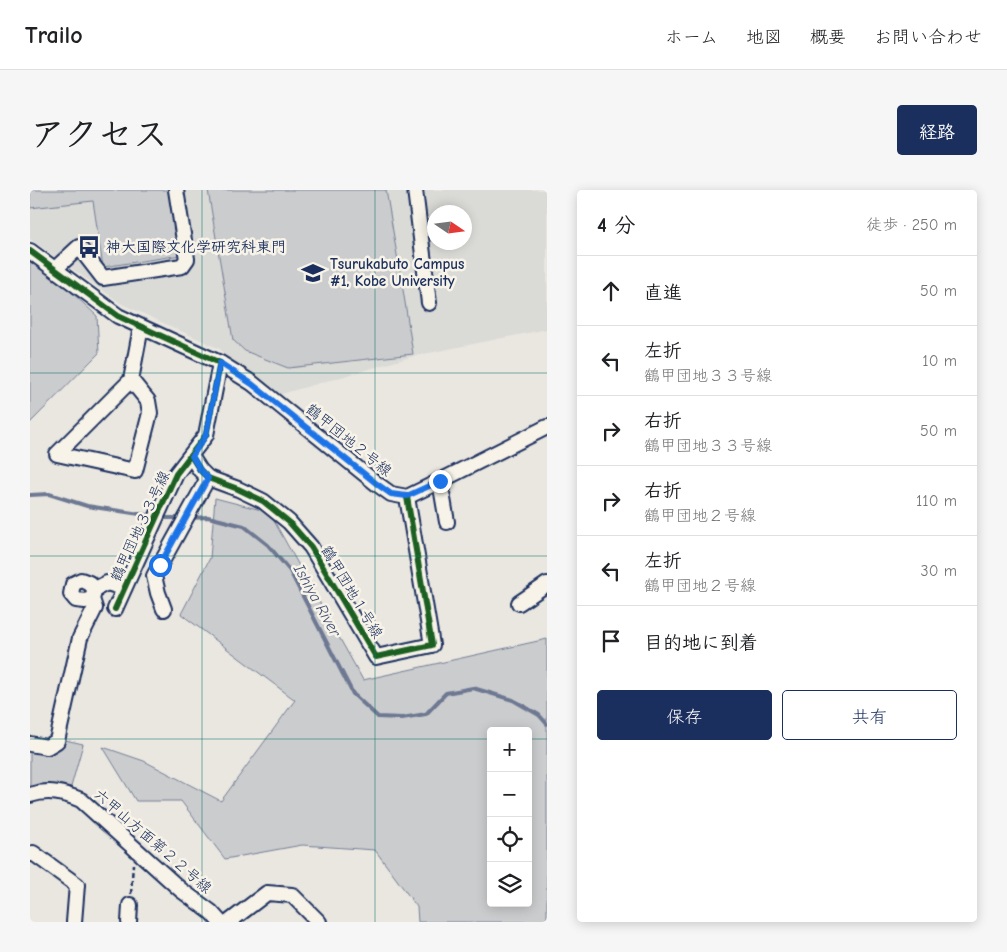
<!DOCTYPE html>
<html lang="ja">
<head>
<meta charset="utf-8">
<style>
  :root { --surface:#fff; --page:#f6f6f6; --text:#202124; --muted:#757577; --line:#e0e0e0; --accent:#1b2f5e }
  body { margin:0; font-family:"Comic Neue","Klee One",sans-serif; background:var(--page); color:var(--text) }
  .controls { position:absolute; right:15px; bottom:15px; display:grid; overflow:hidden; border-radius:5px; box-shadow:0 2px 12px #0003 }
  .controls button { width:45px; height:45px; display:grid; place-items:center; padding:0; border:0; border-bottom:1px solid var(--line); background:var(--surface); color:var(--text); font:25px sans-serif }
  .compass { position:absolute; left:397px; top:15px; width:45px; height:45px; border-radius:50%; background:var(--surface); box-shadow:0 2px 12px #0003; rotate:103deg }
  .stop { position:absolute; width:15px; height:15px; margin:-11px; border:4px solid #1a73e8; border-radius:50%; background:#fff }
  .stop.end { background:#1a73e8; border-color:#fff; box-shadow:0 1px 5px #0008 }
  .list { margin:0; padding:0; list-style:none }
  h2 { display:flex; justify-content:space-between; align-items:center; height:65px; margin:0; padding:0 20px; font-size:21px }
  h2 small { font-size:16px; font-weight:400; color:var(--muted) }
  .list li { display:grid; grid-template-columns:32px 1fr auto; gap:15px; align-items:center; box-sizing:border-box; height:70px; padding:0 20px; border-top:1px solid var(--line) }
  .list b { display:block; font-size:19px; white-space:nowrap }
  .list p { margin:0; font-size:16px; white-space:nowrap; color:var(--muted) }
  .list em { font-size:16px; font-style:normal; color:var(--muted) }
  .actions { display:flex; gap:10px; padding:15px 20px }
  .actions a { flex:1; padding:11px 0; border:1px solid var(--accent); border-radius:5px; text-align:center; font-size:18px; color:var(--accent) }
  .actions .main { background:var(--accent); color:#fff }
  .icon { flex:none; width:28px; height:28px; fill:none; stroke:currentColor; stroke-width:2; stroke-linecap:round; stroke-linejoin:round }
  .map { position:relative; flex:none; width:517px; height:732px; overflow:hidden; border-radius:5px }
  header { display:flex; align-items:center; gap:30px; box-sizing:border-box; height:70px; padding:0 25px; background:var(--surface); border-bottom:1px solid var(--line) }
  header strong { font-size:24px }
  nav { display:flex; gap:28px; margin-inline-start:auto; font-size:18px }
  .intro { display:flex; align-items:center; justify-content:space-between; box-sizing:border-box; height:120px; padding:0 30px }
  h1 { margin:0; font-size:35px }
  .button { padding:12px 22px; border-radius:5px; background:var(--accent); color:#fff; font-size:18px; font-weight:700 }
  main { display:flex; gap:30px; padding:0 30px }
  aside { flex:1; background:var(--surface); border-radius:5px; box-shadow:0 2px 12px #0003 }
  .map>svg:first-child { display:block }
  .built { fill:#dadad6; fill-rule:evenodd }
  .green { fill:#cbcccd; stroke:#737e96; fill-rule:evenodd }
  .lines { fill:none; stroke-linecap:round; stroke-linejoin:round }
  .stream { stroke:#6d7892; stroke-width:4 }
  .minor-casing { stroke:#1b2f5e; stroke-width:18 }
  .path { stroke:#1b2f5e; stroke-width:2.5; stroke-dasharray:5 4; stroke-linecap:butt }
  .minor { stroke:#f7f3e8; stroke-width:14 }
  .cycleway-casing { stroke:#f7f3e8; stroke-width:9 }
  .cycleway { stroke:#1b5e20; stroke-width:6 }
  .route { stroke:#1a73e8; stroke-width:6 }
  .grid { fill:none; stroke:#0f766e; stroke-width:1; stroke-opacity:0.55 }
  .labels { text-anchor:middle; stroke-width:5; stroke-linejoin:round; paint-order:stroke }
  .poi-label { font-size:15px; font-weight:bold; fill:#1b2f5e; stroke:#f7f3e8; text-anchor:start }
  .street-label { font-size:15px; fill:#1b2f5e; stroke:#f7f3e8 }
  .water-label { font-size:16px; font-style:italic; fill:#445378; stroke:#f7f3e8 }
</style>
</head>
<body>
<header>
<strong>Trailo</strong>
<nav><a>ホーム</a><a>地図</a><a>概要</a><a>お問い合わせ</a></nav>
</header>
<div class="intro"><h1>アクセス</h1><a class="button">経路</a></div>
<main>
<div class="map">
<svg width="517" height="732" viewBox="0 0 517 732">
  <rect width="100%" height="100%" fill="#eae7e0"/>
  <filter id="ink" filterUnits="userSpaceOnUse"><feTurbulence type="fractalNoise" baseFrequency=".02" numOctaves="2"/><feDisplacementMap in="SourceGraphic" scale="10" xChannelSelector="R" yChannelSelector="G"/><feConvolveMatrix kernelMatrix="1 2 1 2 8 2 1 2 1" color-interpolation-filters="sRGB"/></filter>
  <g filter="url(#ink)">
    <!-- built -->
    <path class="built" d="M0 0H517V139L384 166 248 205 224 186 198 170 190 159 92 114 0 49ZM404 22H434V52H404Z"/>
    <!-- green -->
    <g class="green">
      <path d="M0 0H140L151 65 73 77 63 11 0 18Z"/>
      <path d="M178 0H356L374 106 383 164 258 178 215 161 203 150Z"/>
      <path d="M0 67 10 73 67 126 69 163 0 233Z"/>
      <path d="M185 308 239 322 333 490 517 449V732H388L387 717 345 660 272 655 195 669 151 611H106L73 557 114 571 191 611 265 510 151 424 180 368ZM461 541H498V713H461Z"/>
      <path d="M35 550 53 554 41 597C28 593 13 594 0 598V560L18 564 32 557Z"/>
    </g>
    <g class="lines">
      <!-- stream -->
      <g class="stream">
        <path d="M0 305 19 304 57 316 123 326"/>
        <path d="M130 327 137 328H153"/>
        <path d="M160 328 178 327 214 336 238 355 260 381 323 504 348 527 372 528 396 524 416 503 443 498 483 510 509 525 517 534"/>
      </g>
      <defs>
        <g id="minor">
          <path d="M385 0 399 113"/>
          <path d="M0 61 88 126 190 173 176 245 146 284 85 419"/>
          <path d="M25 79 49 57 73 88 152 76 157 69 146 0"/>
          <path d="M190 173 222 193 347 294 361 304 377 307 410 291 517 237"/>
          <path d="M101 190 118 211 120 223 105 281 27 264 101 190 111 137"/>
          <path d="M161 266 170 280 178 288 208 299 233 311 259 332 281 357 346 467 402 455 377 307"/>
          <path d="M410 291 417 332"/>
          <path d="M62 409 55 411 46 410 41 404 43 394 51 390 59 393 65 399"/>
          <path d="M489 413 517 394"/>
          <path d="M134 419 128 403 124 386 178 288"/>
          <path d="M0 554 17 557 27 551 50 448 65 418 62 409 65 399 77 393 94 398"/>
          <path d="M0 605C19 599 34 603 51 610L151 700 181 722 190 732"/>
          <path d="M0 664 3 663 47 695 44 732"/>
          <path d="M99 732 100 715"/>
          <path d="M199 732 237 703 262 705 289 732"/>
        </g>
      </defs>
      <!-- minor casing -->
      <use href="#minor" class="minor-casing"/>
      <!-- path -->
      <path class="path" d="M101 704 103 674"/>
      <!-- minor -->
      <use href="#minor" class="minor"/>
      <defs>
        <g id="cycleway">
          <path d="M0 61 88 126 190 173 176 245 146 284 85 419"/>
          <path d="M161 266 170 280 178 288 208 299 233 311 259 332 281 357 346 467 402 455 377 307"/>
        </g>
      </defs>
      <!-- cycleway casing -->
      <use href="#cycleway" class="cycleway-casing"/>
      <!-- cycleway -->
      <use href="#cycleway" class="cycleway"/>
    </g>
  </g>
  <g class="lines" filter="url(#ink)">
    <!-- route -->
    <path class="route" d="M130 375 178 288 170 280 162 266 176 245 190 173 222 194 347 294 361 304 377 306 410 291"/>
  </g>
  <!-- grid -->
  <path class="grid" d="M172 0V732M345 0V732M0 183H517M0 366H517M0 549H461M498 549H517"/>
  <!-- icons -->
  <defs>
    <symbol id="bus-bare" viewBox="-9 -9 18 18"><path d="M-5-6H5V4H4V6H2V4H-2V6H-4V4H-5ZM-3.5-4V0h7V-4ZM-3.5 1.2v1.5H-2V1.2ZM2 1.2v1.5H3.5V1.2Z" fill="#1b2f5e" stroke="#f7f3e8" stroke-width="2.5" paint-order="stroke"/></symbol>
    <symbol id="university-bare" viewBox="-9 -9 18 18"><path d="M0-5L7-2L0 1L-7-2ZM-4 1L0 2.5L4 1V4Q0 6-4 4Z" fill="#1b2f5e" stroke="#f7f3e8" stroke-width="2.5" paint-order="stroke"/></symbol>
  </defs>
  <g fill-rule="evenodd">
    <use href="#bus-bare" x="43" y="41" width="32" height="32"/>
    <use href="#university-bare" x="267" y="67" width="32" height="32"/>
  </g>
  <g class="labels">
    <!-- poi labels -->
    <g class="poi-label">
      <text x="76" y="62">神大国際文化学研究科東門</text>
      <text x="300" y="79">Tsurukabuto Campus<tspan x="300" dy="17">#1, Kobe University</tspan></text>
    </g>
    <!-- street labels -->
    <g class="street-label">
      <text transform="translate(319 250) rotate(39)" y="5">鶴甲団地２号線</text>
      <text transform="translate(110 336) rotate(-65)" y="5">鶴甲団地３３号線</text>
      <text transform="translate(322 402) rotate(59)" y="5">鶴甲団地１号線</text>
      <text transform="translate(123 651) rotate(41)" y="5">六甲山方面第２２号線</text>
    </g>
    <!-- water labels -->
    <g class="water-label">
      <text transform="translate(288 410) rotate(61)" y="6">Ishiya River</text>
    </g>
  </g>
</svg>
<div class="controls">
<button>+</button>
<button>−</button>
<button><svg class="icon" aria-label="locate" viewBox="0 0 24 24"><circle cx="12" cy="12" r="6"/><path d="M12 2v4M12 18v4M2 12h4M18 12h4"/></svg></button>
<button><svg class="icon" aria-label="layers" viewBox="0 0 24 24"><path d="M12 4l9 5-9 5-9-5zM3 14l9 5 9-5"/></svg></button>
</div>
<svg class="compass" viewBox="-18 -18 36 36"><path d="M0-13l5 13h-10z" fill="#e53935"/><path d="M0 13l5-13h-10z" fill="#757577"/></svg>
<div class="stop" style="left:130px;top:375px"></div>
<div class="stop end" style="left:410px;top:291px"></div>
</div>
<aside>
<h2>4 分<small>徒歩 · 250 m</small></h2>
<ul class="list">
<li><svg class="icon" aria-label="ahead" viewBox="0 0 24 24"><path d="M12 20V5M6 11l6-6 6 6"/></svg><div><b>直進</b></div><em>50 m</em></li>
<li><svg class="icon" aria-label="left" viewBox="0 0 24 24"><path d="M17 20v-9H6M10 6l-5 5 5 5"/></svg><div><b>左折</b><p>鶴甲団地３３号線</p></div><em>10 m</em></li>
<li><svg class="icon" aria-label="right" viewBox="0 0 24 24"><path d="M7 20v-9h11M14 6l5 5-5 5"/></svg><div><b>右折</b><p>鶴甲団地３３号線</p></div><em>50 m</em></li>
<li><svg class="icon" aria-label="right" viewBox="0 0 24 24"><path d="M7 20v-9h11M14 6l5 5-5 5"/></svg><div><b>右折</b><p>鶴甲団地２号線</p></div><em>110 m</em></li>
<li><svg class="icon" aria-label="left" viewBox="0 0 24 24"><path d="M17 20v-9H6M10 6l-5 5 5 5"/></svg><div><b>左折</b><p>鶴甲団地２号線</p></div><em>30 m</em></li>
<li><svg class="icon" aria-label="arrive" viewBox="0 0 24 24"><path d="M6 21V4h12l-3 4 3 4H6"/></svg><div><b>目的地に到着</b></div></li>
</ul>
<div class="actions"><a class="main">保存</a><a>共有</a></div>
</aside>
</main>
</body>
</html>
